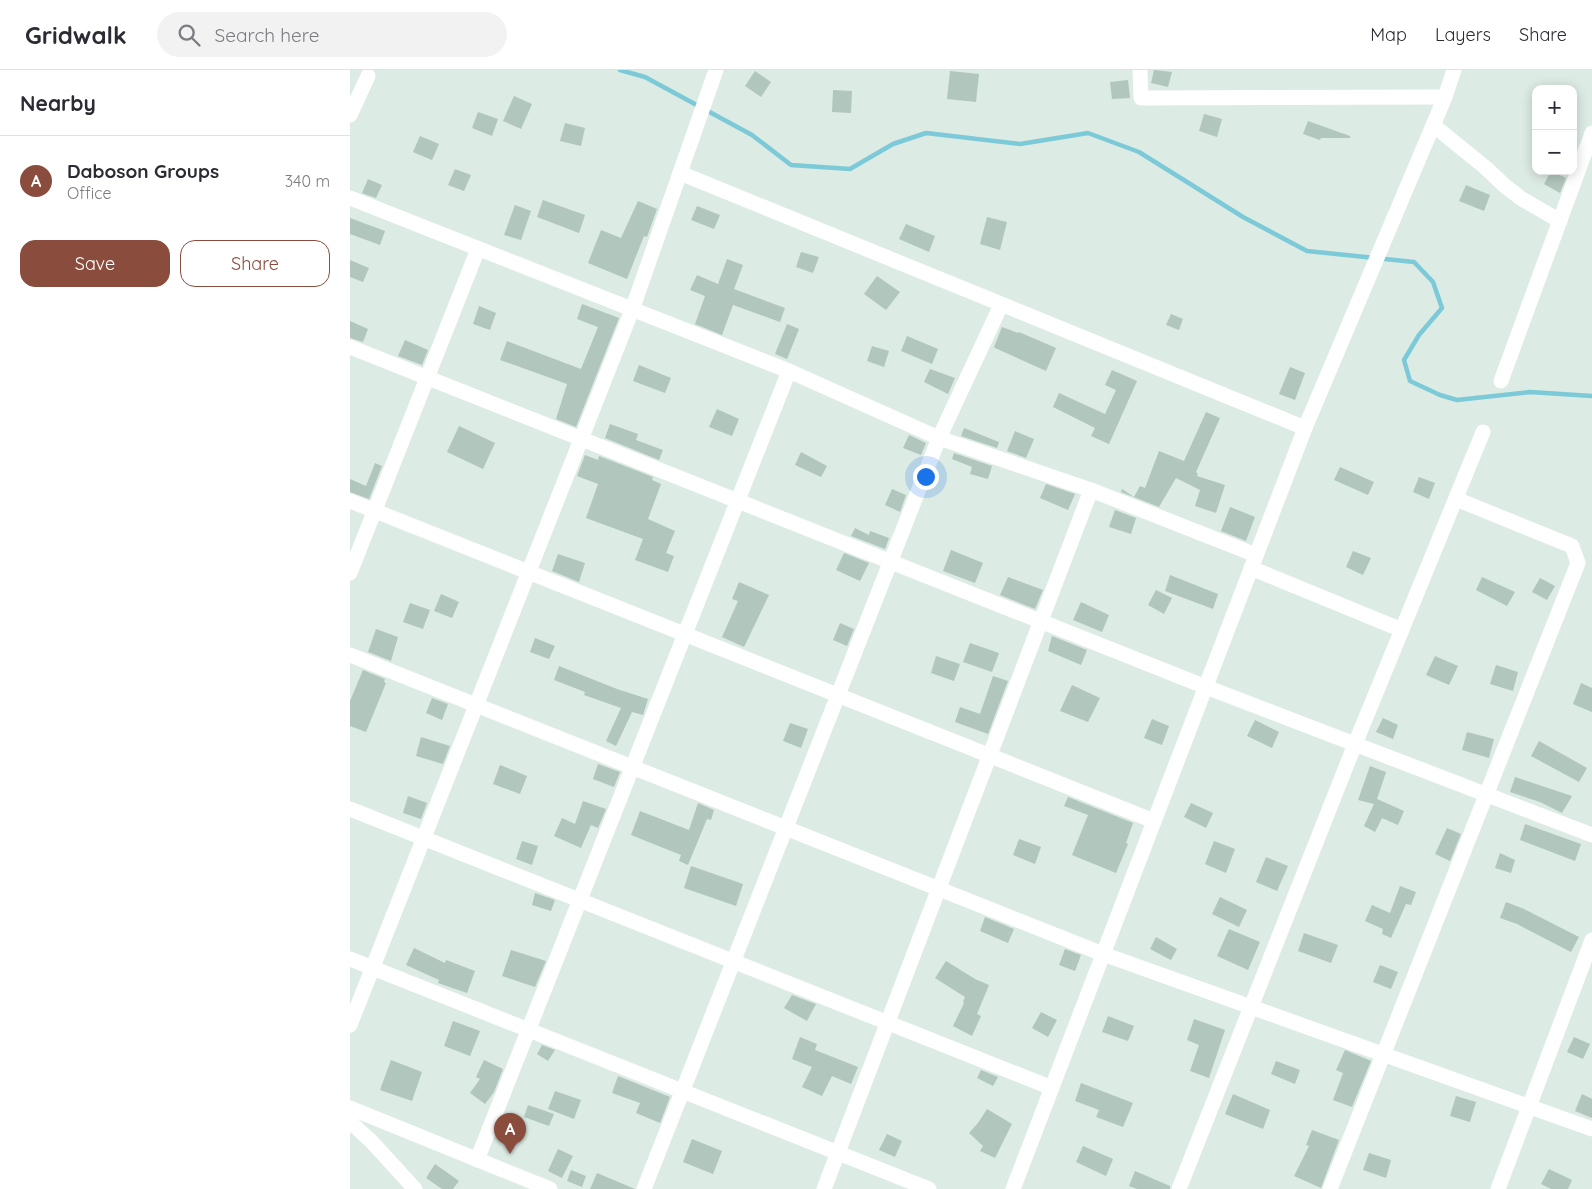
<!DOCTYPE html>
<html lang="en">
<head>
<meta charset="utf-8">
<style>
  :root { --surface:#fff; --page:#f2f2f3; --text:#2b2b33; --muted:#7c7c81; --line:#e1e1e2; --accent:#8a4c3c }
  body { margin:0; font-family:Quicksand,sans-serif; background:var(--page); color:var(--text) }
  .controls { position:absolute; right:15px; top:15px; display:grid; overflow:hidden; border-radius:10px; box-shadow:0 2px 12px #0003 }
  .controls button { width:45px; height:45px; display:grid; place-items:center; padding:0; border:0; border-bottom:1px solid var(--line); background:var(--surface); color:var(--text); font:25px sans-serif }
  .you { position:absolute; left:575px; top:406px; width:18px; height:18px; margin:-12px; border:4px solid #fff; border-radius:50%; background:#1a73e8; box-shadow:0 0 0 8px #1a73e833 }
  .badge { display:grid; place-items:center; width:32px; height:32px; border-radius:50%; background:var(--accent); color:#fff; font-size:16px; font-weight:700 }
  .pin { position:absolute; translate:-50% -41px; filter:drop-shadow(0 1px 2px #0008) }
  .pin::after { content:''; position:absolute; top:26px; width:18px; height:15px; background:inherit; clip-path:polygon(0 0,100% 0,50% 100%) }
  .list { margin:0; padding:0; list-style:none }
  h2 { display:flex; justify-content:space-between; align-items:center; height:65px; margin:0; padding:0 20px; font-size:21px }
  h2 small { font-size:16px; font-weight:400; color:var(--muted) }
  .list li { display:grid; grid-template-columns:32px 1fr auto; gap:15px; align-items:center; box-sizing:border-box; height:90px; padding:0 20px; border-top:1px solid var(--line) }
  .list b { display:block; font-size:19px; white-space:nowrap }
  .list p { margin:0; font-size:16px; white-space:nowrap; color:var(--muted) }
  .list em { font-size:16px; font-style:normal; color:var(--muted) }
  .actions { display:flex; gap:10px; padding:15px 20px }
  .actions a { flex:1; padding:11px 0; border:1px solid var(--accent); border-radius:15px; text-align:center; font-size:18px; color:var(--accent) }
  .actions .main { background:var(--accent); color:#fff }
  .icon { flex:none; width:28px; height:28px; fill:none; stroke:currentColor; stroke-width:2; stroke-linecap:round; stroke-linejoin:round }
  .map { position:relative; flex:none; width:1242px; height:1119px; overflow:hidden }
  header { display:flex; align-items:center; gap:30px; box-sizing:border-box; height:70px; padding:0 25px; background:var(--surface); border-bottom:1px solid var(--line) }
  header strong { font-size:24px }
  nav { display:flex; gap:28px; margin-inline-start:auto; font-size:18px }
  .search { width:350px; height:45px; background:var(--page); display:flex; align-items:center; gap:12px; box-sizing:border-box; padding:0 18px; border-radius:28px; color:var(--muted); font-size:19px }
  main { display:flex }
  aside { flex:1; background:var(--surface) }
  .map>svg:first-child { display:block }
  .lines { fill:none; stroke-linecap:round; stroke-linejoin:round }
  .stream { stroke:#7cc9d8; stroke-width:4.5 }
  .building { fill:#b1c6bd }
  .minor { stroke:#fff; stroke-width:15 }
</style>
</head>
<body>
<header>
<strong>Gridwalk</strong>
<div class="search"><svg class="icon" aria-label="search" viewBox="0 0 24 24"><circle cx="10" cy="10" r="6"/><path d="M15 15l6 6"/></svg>Search here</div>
<nav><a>Map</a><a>Layers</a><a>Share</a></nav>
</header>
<main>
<aside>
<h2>Nearby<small></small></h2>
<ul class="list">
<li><span class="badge">A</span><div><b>Daboson Groups</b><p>Office</p></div><em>340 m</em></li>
</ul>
<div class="actions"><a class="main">Save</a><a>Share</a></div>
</aside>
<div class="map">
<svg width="1242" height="1119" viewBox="0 0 1242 1119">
  <rect width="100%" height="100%" fill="#dcebe4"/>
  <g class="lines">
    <!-- stream -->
    <path class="stream" d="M270 0 295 7 402 65 441 95 500 99 543 74 576 63 670 74 738 63 789 82 893 147 957 181 1064 192 1083 212 1092 238 1069 265 1054 290 1060 311 1090 325 1107 330 1180 322 1242 326"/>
  </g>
  <!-- building -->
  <g class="building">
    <path d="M804 0 822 2 818 17 801 13Z"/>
    <path d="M405 1 421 12 411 27 395 16Z"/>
    <path d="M600 1 629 4 626 32 597 29Z"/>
    <path d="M778 10 780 28 762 29 760 12Z"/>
    <path d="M483 20 502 21 501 43 482 42Z"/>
    <path d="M164 26 182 34 171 59 153 51Z"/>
    <path d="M128 42 148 49 142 66 122 58Z"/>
    <path d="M854 44 872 49 867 67 849 61Z"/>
    <path d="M958 51 1000 66V68H971L970 70 953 64Z"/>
    <path d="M215 53 235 58 231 76 210 71Z"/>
    <path d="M70 66 89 74 82 90 63 82Z"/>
    <path d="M105 99 121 105 114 121 98 115Z"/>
    <path d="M1201 101 1216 108 1210 123 1194 114Z"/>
    <path d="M18 109 32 115 26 128 12 123Z"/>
    <path d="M1116 115 1140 125 1134 141 1109 131Z"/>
    <path d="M193 130 235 145 229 163 187 147Z"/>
    <path d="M288 131 307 139 297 167 294 166 277 209 238 193 251 160 271 168Z"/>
    <path d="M165 135 181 141 171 170 154 165Z"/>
    <path d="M347 136 370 145 364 159 341 150Z"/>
    <path d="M637 147 657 152 650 180 630 174Z"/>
    <path d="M0 148 35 161 30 175 0 164Z"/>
    <path d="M556 154 585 166 579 182 549 169Z"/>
    <path d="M451 182 469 187 463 203 446 197Z"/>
    <path d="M377 189 393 195 384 219 435 238 430 252 383 235 372 265 345 254 355 226 340 220 347 205 368 214Z"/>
    <path d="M0 190 19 198 13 212 0 207Z"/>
    <path d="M527 206 550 222 536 240 514 224Z"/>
    <path d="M232 234 269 248 226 357 206 349 217 314 150 290 157 271 231 299 248 257 227 249Z"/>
    <path d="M129 236 146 243 140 260 123 254Z"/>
    <path d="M821 244 833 249 829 260 816 255Z"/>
    <path d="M0 251 18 259 13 272 0 268Z"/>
    <path d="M437 254 449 259 437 289 425 284Z"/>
    <path d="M652 257 668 263 669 262 706 278 696 301 645 278 644 277Z"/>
    <path d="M557 266 588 279 582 294 551 281Z"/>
    <path d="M55 270 78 280 72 295 48 286Z"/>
    <path d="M522 276 539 281 534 297 517 291Z"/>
    <path d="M289 295 321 308 315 323 283 311Z"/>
    <path d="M940 297 955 303 945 330 929 324Z"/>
    <path d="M580 299 605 308 598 324 574 312Z"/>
    <path d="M762 300 787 311 759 374 741 366 745 358 703 337 709 323 755 344 766 320 755 315Z"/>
    <path d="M367 339 389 349 382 366 359 357Z"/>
    <path d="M856 342 870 348 846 402 848 404 847 406 875 415 866 443 845 436 850 420 826 408 809 437 771 422 772 419 784 427 790 416 795 418 809 381 834 391Z"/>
    <path d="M260 354 288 364 286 370 313 380 309 390 255 368Z"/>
    <path d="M109 356 145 373 133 399 97 382Z"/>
    <path d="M614 358 649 372 647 378 611 366Z"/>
    <path d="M665 361 684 369 676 388 657 381Z"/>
    <path d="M559 365 576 373 571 385 553 378Z"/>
    <path d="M451 382 477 396 471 407 445 395Z"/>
    <path d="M604 383 642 396 638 409 620 404 622 397 602 389Z"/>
    <path d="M235 385 248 390 249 386 303 407 302 410 311 414 298 449 325 461 316 483 324 486 318 502 285 490 293 469 236 448 248 414 227 406Z"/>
    <path d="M25 393 32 396 19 429 0 422V409L16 416Z"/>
    <path d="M990 397 1024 412 1018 425 984 410Z"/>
    <path d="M1069 407 1085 413 1079 429 1063 422Z"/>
    <path d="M696 414 725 424 718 440 690 428Z"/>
    <path d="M542 419 556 425 550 442 535 435Z"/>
    <path d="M880 437 905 447 896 471 871 461Z"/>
    <path d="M765 440 786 448 781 464 759 457Z"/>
    <path d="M505 458 519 465 520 461 539 468 535 479 501 466Z"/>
    <path d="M601 480 633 493 625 513 593 501Z"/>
    <path d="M1003 481 1021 488 1013 505 996 497Z"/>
    <path d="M494 483 519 493 510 511 486 500Z"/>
    <path d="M208 484 235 493 229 512 202 501Z"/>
    <path d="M820 505 868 524 863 539 815 521Z"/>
    <path d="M658 507 693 520 685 539 650 525Z"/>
    <path d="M1132 507 1165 522 1157 536 1126 520Z"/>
    <path d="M1190 508 1205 516 1197 530 1182 522Z"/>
    <path d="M389 512 419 525 394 577 372 567 388 531 382 529Z"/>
    <path d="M806 520 822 528 814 544 798 535Z"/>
    <path d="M91 524 109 532 102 548 84 541Z"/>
    <path d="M731 532 759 545 752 562 723 550Z"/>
    <path d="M60 533 80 540 73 559 53 552Z"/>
    <path d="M490 553 504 559 497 576 483 570Z"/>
    <path d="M26 559 48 567 41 591 18 582Z"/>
    <path d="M702 566 737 580 731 595 698 581Z"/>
    <path d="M185 568 205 576 199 589 180 582Z"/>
    <path d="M620 573 649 583 642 602 613 592Z"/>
    <path d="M586 586 610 594 604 611 581 603Z"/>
    <path d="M1085 586 1108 596 1099 615 1076 605Z"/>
    <path d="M1146 595 1168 602 1163 621 1140 614Z"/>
    <path d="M209 596 267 619 298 629 293 645 282 642 266 676 256 671 271 638 234 625 235 622 204 610Z"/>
    <path d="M13 600 35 609 34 612 36 613 16 662 0 656V631Z"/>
    <path d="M643 606 658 611 638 664 605 652 610 637 630 644Z"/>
    <path d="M1231 613 1242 618V642L1223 634Z"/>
    <path d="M722 615 750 628 738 652 710 641Z"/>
    <path d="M82 628 98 634 92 650 76 643Z"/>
    <path d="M1033 648 1048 655 1043 669 1026 662Z"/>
    <path d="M802 649 819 656 812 675 794 668Z"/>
    <path d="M905 650 929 662 922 678 897 666Z"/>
    <path d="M440 653 458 659 451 678 433 671Z"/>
    <path d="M1117 662 1144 669 1139 688 1112 680Z"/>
    <path d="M71 667 100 676 93 694 66 686Z"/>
    <path d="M1189 671 1237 698 1229 712 1181 686Z"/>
    <path d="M248 694 270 702 264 717 243 709Z"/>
    <path d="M150 695 177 706 170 724 143 714Z"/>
    <path d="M1020 696 1036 702 1027 729 1054 741 1048 755 1032 748 1025 762 1014 756 1024 734 1008 730Z"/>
    <path d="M1165 707 1222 726 1212 743 1190 732 1160 722Z"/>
    <path d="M58 726 77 733 71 749 53 743Z"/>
    <path d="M718 727 783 753 776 773 778 774 766 803 722 785 738 745 714 736Z"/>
    <path d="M233 731 256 739 248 758 241 755 231 778 204 766 212 748 225 754Z"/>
    <path d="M348 733 364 740 361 750 357 749 338 795 329 791 331 785 281 765 290 741 339 760Z"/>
    <path d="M841 733 863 743 856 758 834 747Z"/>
    <path d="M1175 754 1231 774 1225 791 1170 770Z"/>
    <path d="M1097 758 1111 764 1100 791 1085 784Z"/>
    <path d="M669 769 691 777 685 794 663 785Z"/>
    <path d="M172 771 188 776 182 795 166 789Z"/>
    <path d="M864 771 885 779 876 803 855 794Z"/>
    <path d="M1150 783 1165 790 1161 803 1145 798Z"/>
    <path d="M916 787 938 796 927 821 906 812Z"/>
    <path d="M341 796 393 814 386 836 334 818Z"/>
    <path d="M1050 816 1066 822 1061 835 1056 834 1041 868 1032 864 1033 859 1015 851 1022 835 1040 843Z"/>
    <path d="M185 823 205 830 201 841 182 835Z"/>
    <path d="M870 827 897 840 889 857 862 844Z"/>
    <path d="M1156 832 1174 839 1229 867 1221 882 1167 854 1150 848Z"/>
    <path d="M635 847 664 859 658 873 630 861Z"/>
    <path d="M879 859 910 872 898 900 867 886Z"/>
    <path d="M954 863 988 875 981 893 948 881Z"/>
    <path d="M806 867 827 879 821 890 800 879Z"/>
    <path d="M64 878 95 893 96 890 125 901 117 923 88 913 89 910 56 895Z"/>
    <path d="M715 879 731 885 725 901 709 895Z"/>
    <path d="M161 880 196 891 185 917 152 906Z"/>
    <path d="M596 891 625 909 639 915 627 944 631 946 622 966 603 956 614 933 613 932 615 927 585 908Z"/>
    <path d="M1030 895 1048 902 1041 919 1023 912Z"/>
    <path d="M442 925 466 934 457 951 434 938Z"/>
    <path d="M691 942 707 950 698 967 682 958Z"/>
    <path d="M758 946 784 956 778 971 752 962Z"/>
    <path d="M844 949 875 960 859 1008 840 1001 849 975 837 970Z"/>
    <path d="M103 951 130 961 120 986 94 976Z"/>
    <path d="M450 967 467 974 465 980 508 997 501 1014 482 1006 472 1026 452 1017 462 997 442 989Z"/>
    <path d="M1224 967 1240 974 1233 989 1217 982Z"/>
    <path d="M192 975 205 980 198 991 187 984Z"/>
    <path d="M995 980 1021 991 1002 1037 983 1030 993 1003 986 1000Z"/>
    <path d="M41 990 72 1002 62 1031 30 1020Z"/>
    <path d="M134 990 153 999 144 1022 135 1034 120 1023 130 1009 126 1007Z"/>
    <path d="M926 991 950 1000 945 1014 921 1004Z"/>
    <path d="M631 1000 648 1007 643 1016 627 1008Z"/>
    <path d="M268 1006 320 1027 310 1053 286 1043 290 1033 262 1023Z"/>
    <path d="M731 1013 783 1033 773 1057 746 1047 749 1040 725 1031Z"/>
    <path d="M205 1021 231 1030 224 1049 198 1039Z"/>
    <path d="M883 1024 920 1040 913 1059 875 1044Z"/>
    <path d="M1232 1024 1242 1029V1048L1225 1041Z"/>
    <path d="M1106 1026 1126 1032 1120 1052 1100 1046Z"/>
    <path d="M178 1035 204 1044 199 1056 174 1047Z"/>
    <path d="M637 1039 662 1054 645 1088 630 1081 633 1076 619 1063 628 1053Z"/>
    <path d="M962 1060 989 1070 971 1118 944 1106 959 1076 956 1075Z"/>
    <path d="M537 1064 552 1071 545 1087 529 1080Z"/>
    <path d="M342 1069 372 1081 363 1104 333 1092Z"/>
    <path d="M733 1076 763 1089 756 1106 726 1092Z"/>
    <path d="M208 1079 223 1086 212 1108 198 1101Z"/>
    <path d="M1019 1083 1041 1090 1036 1108 1013 1100Z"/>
    <path d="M85 1094 109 1111 103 1119H92L76 1108Z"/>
    <path d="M1199 1099 1222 1110 1218 1119H1201L1191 1114Z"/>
    <path d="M221 1100 236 1106 232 1117 217 1111Z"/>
    <path d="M785 1101 820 1116V1119H787L779 1116Z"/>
    <path d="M247 1103 285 1119H240Z"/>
  </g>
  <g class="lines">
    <!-- minor -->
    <g class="minor">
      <path d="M790 0 791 28 1095 27"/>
      <path d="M0 45 18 6"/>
      <path d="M1083 55 1136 98 1155 116 1172 129 1210 151"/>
      <path d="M330 103 955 358"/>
      <path d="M0 128 439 301 589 368 741 420 906 485"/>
      <path d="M0 277 856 617 1242 765"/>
      <path d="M1151 311 1242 63"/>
      <path d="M0 431 804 751"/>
      <path d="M901 498 1052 560"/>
      <path d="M0 503 128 179"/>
      <path d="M0 585 753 884 1242 1059"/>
      <path d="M0 739 702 1018"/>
      <path d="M0 889 579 1119"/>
      <path d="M0 955 282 240 366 0"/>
      <path d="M0 1038 200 1119"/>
      <path d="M0 1052 21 1071 65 1119"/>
      <path d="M127 1090 439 301"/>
      <path d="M294 1119 589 368 651 235"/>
      <path d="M474 1119 741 420"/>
      <path d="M663 1119 955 358 1095 27 1104 0"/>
      <path d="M829 1119 1005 674 1133 362"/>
      <path d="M980 1119 1228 493 1222 476 1106 429"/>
      <path d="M1148 1119 1242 870"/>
    </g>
  </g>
</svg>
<div class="controls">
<button>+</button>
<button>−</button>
</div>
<div class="you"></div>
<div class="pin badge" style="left:160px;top:1084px">A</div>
</div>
</main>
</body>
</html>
